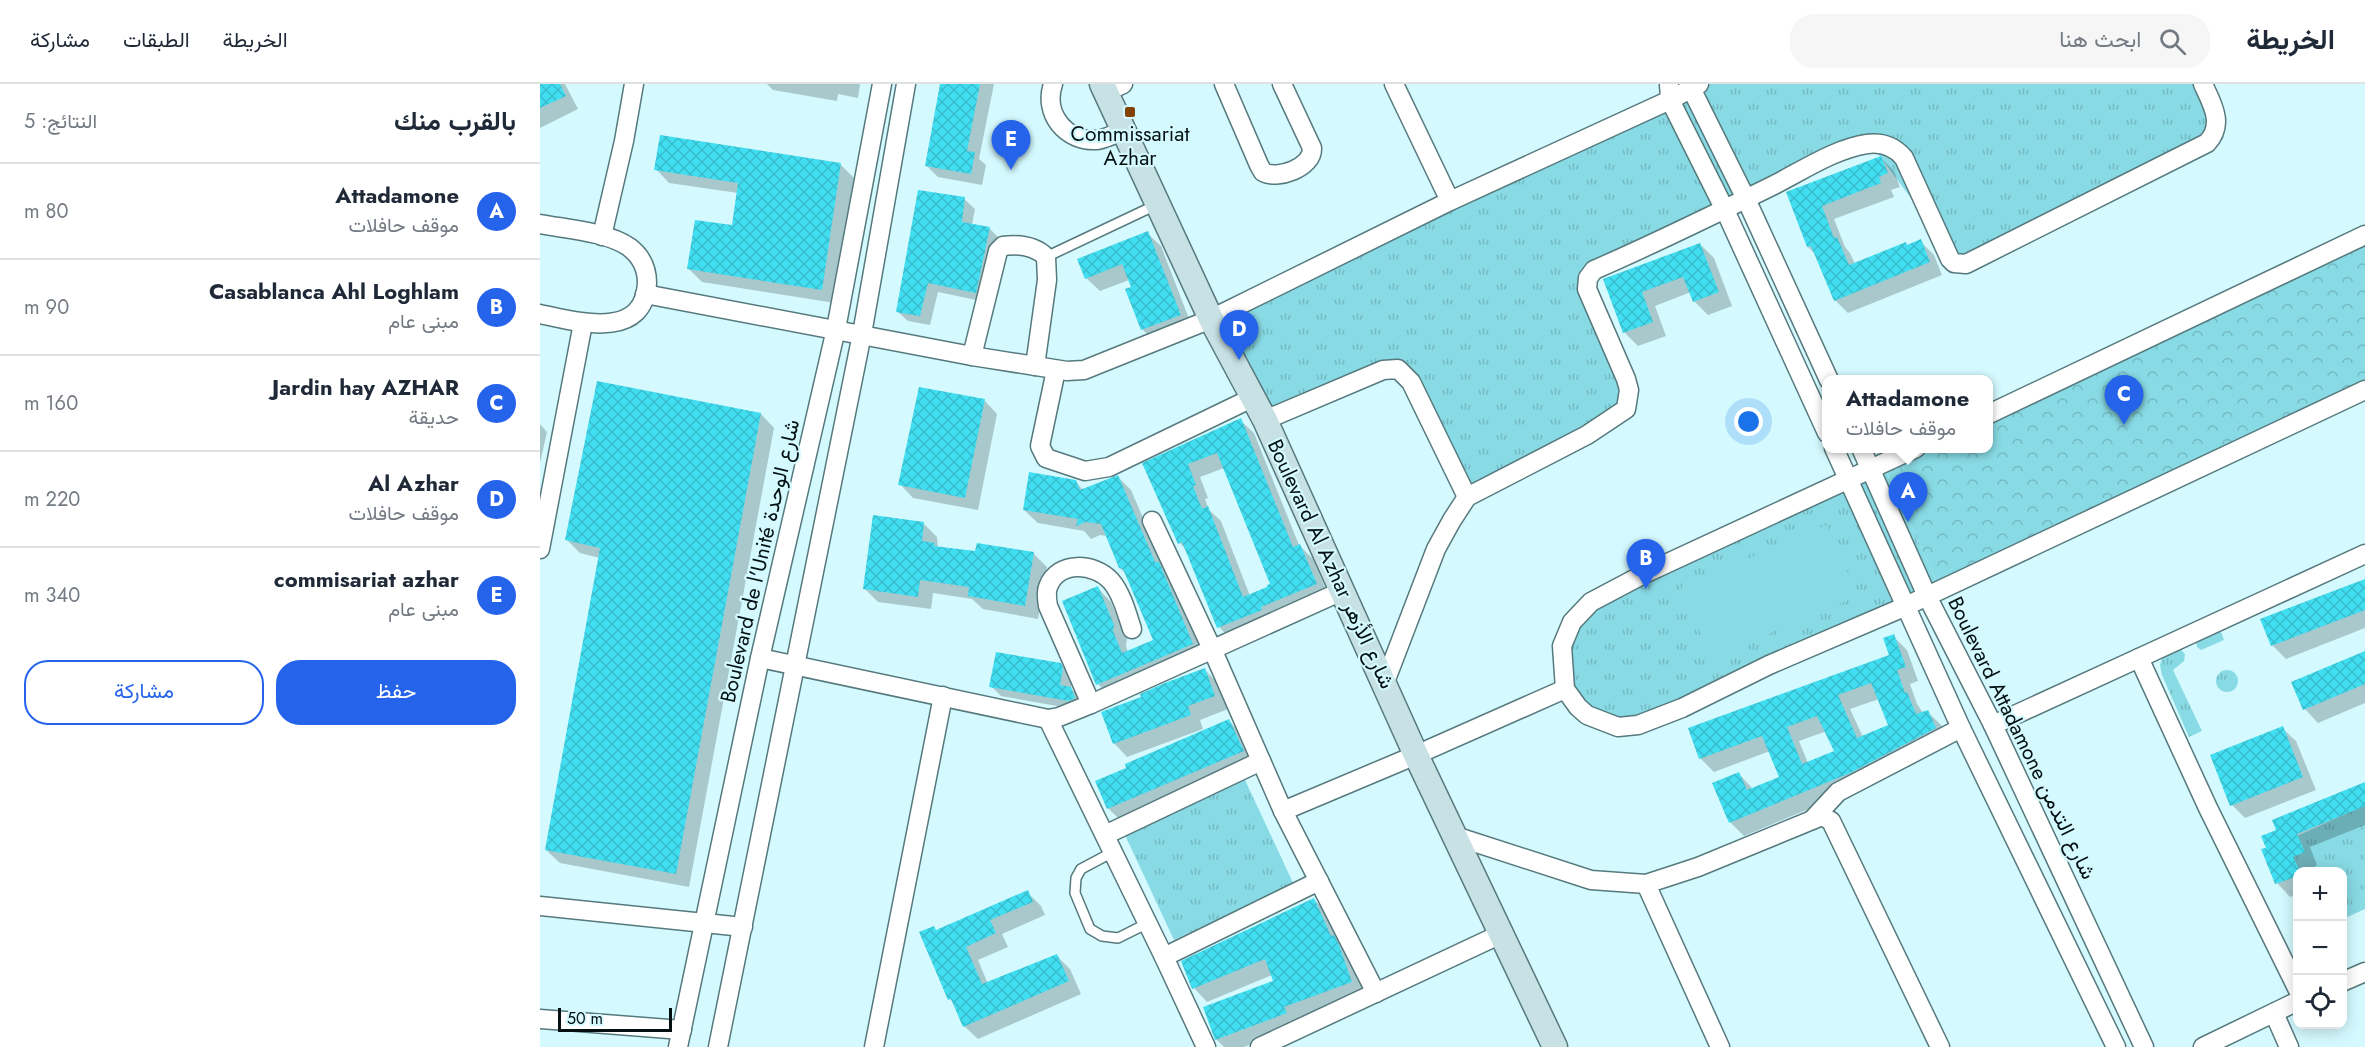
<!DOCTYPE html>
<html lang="ar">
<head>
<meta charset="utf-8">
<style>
  :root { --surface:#fff; --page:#f6f6f7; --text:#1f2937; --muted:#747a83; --line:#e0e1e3; --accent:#2563eb }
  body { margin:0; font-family:Jost,Vazirmatn,sans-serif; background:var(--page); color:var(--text); direction:rtl }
  .controls { position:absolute; right:18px; bottom:18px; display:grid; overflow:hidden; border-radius:12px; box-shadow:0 3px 15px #0003 }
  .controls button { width:54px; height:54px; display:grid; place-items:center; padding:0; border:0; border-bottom:2px solid var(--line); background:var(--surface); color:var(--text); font:30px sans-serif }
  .scale { position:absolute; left:18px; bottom:15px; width:114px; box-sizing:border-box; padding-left:6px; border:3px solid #041012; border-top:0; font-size:16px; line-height:21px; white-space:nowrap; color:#041012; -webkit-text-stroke:4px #d4faff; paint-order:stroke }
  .you { position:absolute; left:1209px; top:338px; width:21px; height:21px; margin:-15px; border:4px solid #fff; border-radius:50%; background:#1a73e8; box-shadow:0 0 0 9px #1a73e833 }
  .badge { display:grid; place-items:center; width:39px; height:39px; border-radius:50%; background:var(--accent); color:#fff; font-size:20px; font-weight:700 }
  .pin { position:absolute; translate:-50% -50px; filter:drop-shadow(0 2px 3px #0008) }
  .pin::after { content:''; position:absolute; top:32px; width:21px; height:18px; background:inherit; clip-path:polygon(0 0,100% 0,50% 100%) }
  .popup { position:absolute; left:1282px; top:291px; width:171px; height:78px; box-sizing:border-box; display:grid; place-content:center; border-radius:12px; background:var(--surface); filter:drop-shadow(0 2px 4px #0005); font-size:20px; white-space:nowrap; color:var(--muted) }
  .popup b { font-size:22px; color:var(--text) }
  .popup::after { content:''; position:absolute; left:50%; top:100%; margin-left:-12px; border:12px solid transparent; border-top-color:var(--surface) }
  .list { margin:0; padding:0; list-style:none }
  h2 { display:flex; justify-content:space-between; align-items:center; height:78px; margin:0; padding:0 24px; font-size:26px }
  h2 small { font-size:20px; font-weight:400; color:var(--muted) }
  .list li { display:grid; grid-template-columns:39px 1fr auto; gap:18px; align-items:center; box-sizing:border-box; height:96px; padding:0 24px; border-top:2px solid var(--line) }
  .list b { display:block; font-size:22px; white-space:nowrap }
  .list p { margin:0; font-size:20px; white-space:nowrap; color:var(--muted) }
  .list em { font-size:20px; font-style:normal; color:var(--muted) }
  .actions { display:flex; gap:12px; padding:18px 24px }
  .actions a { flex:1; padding:14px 0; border:2px solid var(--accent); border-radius:24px; text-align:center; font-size:21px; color:var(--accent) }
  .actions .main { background:var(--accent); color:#fff }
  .icon { flex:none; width:33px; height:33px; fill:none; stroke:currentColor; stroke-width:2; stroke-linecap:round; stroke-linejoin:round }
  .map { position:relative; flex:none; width:1825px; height:963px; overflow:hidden; direction:ltr }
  header { display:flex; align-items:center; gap:36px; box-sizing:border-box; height:84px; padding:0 30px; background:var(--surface); border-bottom:2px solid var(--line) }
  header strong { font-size:28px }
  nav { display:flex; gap:33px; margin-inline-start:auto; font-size:21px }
  .search { width:420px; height:54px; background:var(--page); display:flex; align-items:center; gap:15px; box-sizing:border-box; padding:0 21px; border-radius:24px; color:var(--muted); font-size:22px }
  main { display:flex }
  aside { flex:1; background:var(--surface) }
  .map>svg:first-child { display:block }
  .grass { fill:url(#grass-tufts) }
  .park { fill:url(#park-crowns) }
  .pitch { fill:#88dae4 }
  .shadow { fill:#0003; fill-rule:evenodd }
  .building { fill:url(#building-cross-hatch); fill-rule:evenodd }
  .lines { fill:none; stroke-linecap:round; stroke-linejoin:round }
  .lane-casing { stroke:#56797d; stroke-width:12 }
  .street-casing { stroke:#56797d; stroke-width:21 }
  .secondary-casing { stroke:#56797d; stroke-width:27 }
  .lane { stroke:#fff; stroke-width:9 }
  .street { stroke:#fff; stroke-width:18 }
  .secondary { stroke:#c7e1e4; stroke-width:24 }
  .poi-dot { fill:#824305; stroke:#d4faff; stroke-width:2 }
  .labels { text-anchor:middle; stroke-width:4.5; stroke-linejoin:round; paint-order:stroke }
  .poi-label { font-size:21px; fill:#041012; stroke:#d4faff }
  .street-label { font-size:21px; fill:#041012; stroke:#d4faff }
</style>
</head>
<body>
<header>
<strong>الخريطة</strong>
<div class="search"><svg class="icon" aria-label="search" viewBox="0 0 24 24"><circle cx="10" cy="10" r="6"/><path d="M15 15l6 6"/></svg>ابحث هنا</div>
<nav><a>الخريطة</a><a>الطبقات</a><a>مشاركة</a></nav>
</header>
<main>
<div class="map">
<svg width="1825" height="963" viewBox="0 0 1825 963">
  <defs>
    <pattern id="grass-tufts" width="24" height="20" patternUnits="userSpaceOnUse" patternTransform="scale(1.5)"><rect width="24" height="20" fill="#88dae4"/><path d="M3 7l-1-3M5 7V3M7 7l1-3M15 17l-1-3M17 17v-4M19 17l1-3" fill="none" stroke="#74bac3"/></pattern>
    <pattern id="park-crowns" width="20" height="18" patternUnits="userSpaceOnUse" patternTransform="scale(1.5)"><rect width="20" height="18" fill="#88dae4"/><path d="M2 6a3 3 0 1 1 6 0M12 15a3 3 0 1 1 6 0" fill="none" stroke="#74bac3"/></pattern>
    <pattern id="building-cross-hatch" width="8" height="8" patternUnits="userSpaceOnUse" patternTransform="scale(1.5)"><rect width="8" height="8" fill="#40def0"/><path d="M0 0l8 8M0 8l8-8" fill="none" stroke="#37bdcd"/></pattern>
  </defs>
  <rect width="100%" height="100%" fill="#d4faff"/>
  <!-- grass -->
  <g class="grass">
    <path d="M1159 0H1658L1683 55 1417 176 1330 59 1051 186 1086 325 927 413 854 278 719 336 668 226Z"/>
    <path d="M1344 382 1400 505 1237 581 1073 641 1022 604 1038 531Z"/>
    <path d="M1680 545 1684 556 1661 566 1657 563 1656 557Z"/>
    <path d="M1640 565 1645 570 1644 577 1633 586 1662 647 1649 653 1622 591 1620 581 1622 574Z"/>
    <circle cx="1687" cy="597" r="11"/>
    <path d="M705 696 754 801 634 856 585 751Z"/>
    <path d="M1825 721V825L1803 835 1802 788H1757L1744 758Z"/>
  </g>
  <!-- park -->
  <path class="park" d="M1825 151V301L1400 505 1344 382 1380 365 1449 364V331Z"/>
  <!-- pitch -->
  <path class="pitch" d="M1287 441 1318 512 1171 574 1141 503Z"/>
  <!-- shadow -->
  <g class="shadow">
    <path d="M0 0H25L38 25 0 44Z"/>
    <path d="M227 0H320L318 14 298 10 297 17 233 6Z"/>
    <path d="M402 0H454L439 75 446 81 442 101 398 93 387 82Z"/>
    <path d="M1341 74 1354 87 1360 103 1351 106 1354 113 1294 135 1305 163 1310 169 1315 180 1380 157 1394 171 1402 191 1308 229 1295 216 1276 171 1268 163 1248 108Z"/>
    <path d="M301 81 314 94 295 219 162 198 149 185 193 143 198 109 129 99 116 85Z"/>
    <path d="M424 115 435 125 432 141 450 145 460 155 446 218 398 208 390 241 368 237 357 227Z"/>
    <path d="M607 149 621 162 653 245 616 259 603 246 587 206 592 204 589 196 560 207 546 194Z"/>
    <path d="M1160 160 1174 174 1192 222 1168 231 1154 217 1151 208 1115 222 1126 252 1098 262 1085 249 1065 196Z"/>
    <path d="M444 316 457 330 438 426 373 414 360 400Z"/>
    <path d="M221 330 234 344 149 803 20 779 6 766 60 474 40 469 27 456Z"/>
    <path d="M700 336 714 349 759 461 773 475 789 513 692 556 679 543 647 467 640 459 604 380ZM684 384 732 501 710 512 681 437 669 426 665 415 668 414 660 393Z"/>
    <path d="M0 340 7 348 0 379Z"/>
    <path d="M578 393 591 406 626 487 632 494 666 574 571 613 558 600V504L571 518 587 555 586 562 588 568 615 557 586 490 580 484 567 452 560 451 551 455 544 447 498 439 484 426 535 397 543 406Z"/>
    <path d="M384 440 397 453 398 464 436 469H493L507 483 498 535 443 525 432 515 393 509 391 525 338 518 325 505Z"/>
    <path d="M1825 496V544L1746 575 1732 561Z"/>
    <path d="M1353 552 1367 566 1378 597 1370 600 1377 620 1383 629 1387 627 1401 641 1408 658 1324 702 1204 752 1190 738 1199 690 1213 705 1241 694 1230 667 1174 688 1160 674 1351 572ZM1339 615 1350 642 1323 653 1310 625ZM1287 647 1296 667 1268 679 1259 657Z"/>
    <path d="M1825 569V619L1778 639 1765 625 1753 599Z"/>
    <path d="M520 580 530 591 532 596 531 605 541 614 540 626 461 612 451 602Z"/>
    <path d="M665 586 678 599 688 625 660 636 663 645 587 673 574 659 603 614Z"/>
    <path d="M688 636 702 650 717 680 582 738 568 724Z"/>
    <path d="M1742 644 1756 657 1776 706 1705 734 1692 721Z"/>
    <path d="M1825 699V741L1770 763 1777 781 1766 788H1758V810L1750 813 1737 799 1723 766 1728 764 1738 747Z"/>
    <path d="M487 808 501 822 505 831 462 850 468 863 438 876 448 900 517 872 530 885 541 910 438 955 424 942 415 920 410 915 397 847Z"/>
    <path d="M774 816 788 829 801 860 812 876 825 911 759 943 704 963H684L676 955 735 898 732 891 667 918 654 904Z"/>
  </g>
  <!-- building -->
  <g class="building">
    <path d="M0 0H20L26 12 0 24Z"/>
    <path d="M400 0H440L427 67 435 68 431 90 385 82Z"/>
    <path d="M120 51 301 79 282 206 147 185 155 136 192 141 198 99 114 86Z"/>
    <path d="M1341 72 1348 89 1339 93 1341 99 1282 122 1294 154 1297 153 1309 181 1366 158 1367 161 1381 155 1390 178 1294 217 1271 162 1267 163 1246 108Z"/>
    <path d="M378 106 425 113 422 138 450 143 436 209 388 199 380 232 356 228Z"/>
    <path d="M608 147 641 231 601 246 585 205 591 203 582 180 545 195 537 175Z"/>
    <path d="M1160 159 1179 208 1153 218 1143 193 1102 208 1113 238 1083 249 1063 195Z"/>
    <path d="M57 297 221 329 136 790 5 766 60 464 25 456Z"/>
    <path d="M379 303 445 315 425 414 358 401Z"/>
    <path d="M701 334 753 463 760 460 777 500 721 523 722 526 677 544 642 458 638 460 602 379ZM677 369 730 500 727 501V503L703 513 668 422 662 425 653 402 656 401 648 380Z"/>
    <path d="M489 388 536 396 540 406 578 391 615 478H619L653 560 556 601 522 517 558 502 574 541 573 547 582 569 613 556 583 485 579 484 561 440 546 438 536 442 538 435 483 426Z"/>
    <path d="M333 431 384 438 382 457 395 459 394 462 435 467 437 459 494 468 485 522 428 512 429 503 380 496 378 513 323 505Z"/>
    <path d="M1825 495V526L1731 562 1720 535Z"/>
    <path d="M1354 550 1366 583 1357 586 1365 609 1367 608 1376 630 1388 626 1396 644 1310 689 1189 739 1172 699 1199 688 1207 706 1239 693 1222 652 1159 675 1148 644 1349 571 1343 554ZM1331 599 1348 641 1317 654 1298 611ZM1277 632 1294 667 1262 680 1247 643Z"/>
    <path d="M1825 567V600L1763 626 1751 598Z"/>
    <path d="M456 568 521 579 523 584 520 601 531 603 535 614 529 617 449 603Z"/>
    <path d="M665 584 675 612 648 622 651 631 573 660 561 628 601 613 600 610 625 599Z"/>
    <path d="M689 635 704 667 567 725 555 697 586 684 585 680Z"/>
    <path d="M1743 642 1763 693 1690 722 1670 671Z"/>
    <path d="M1825 698V722L1757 750 1765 768 1753 773 1758 783V792L1735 800 1721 765 1726 764 1721 752 1736 746 1732 736Z"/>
    <path d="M488 806 493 818 450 836 456 849 426 863 442 900 517 870 529 897 423 943 411 915 408 916 379 848 394 842 396 846Z"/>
    <path d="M774 814 791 852 794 851 799 861 812 898 744 923 747 929 675 956 663 923 733 897 725 875 652 905 641 877Z"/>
  </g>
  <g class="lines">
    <defs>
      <g id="lane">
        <path d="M506 173 618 120"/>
        <path d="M573 768 541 785 536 794 535 809 550 845 562 852 578 854 608 839"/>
      </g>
      <g id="street">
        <path d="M513 0C503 30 526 58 557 56 566 55 575 50 583 46"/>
        <path d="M684 0 719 81 723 88C737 96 773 84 772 64L742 0"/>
        <path d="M854 0 910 117"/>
        <path d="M1129 0 1130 16 1185 126 1287 349"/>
        <path d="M1149 0 1206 115 1289 296"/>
        <path d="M566 8 583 0"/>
        <path d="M0 140C26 145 68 148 89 163 101 172 107 185 107 199 104 258 35 237 0 230"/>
        <path d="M62 152 84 57 94 0"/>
        <path d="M105 210 432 272 527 287 544 286 671 235 910 117 1130 16 1159 0"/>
        <path d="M432 272 458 167 463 162C479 160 495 162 506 173L507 196 495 282"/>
        <path d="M516 286 500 362 506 374 545 387 569 383 712 314"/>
        <path d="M1449 330 1825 151"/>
        <path d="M725 336 843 286 858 285 871 298 927 413"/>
        <path d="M1294 364 1421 644 1576 963"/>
        <path d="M1321 364 1387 512 1453 641 1604 963"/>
        <path d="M1376 364 1104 490 1051 518 1032 538 1022 562 1025 605 1038 623 1047 631 1078 643 1098 641 1142 624 1229 581 1364 523 1825 306"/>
        <path d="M612 437 673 567 743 727 836 909"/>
        <path d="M0 465 43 239"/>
        <path d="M220 574 508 635 519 633 551 620 802 507"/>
        <path d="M845 598 896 465 912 436 927 413 1047 351 1086 325 1089 306 1086 295 1047 205 1048 194 1054 186C1114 160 1173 131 1232 102 1262 87 1294 65 1327 60 1342 58 1355 63 1364 74L1410 175 1414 179 1426 180 1667 59C1685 40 1672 20 1663 0"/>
        <path d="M551 620 508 522C507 516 506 508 508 503 518 476 555 479 571 497 582 510 587 530 592 545"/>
        <path d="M508 635 624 873 666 963"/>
        <path d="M1453 641 1599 574"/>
        <path d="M743 727 876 671 1025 605"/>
        <path d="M1272 736 1298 708 1421 644"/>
        <path d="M565 751 721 677"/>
        <path d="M915 752 1051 796 1106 800 1158 783 1282 732 1291 737 1400 963"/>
        <path d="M1106 800 1180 963"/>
        <path d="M0 822 203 843"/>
        <path d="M624 873 779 797"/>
        <path d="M1802 898 1825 888"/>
        <path d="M1758 906 1668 724 1599 574 1825 470"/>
        <path d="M1734 929 1749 963"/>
        <path d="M0 935 142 946"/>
        <path d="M138 963 220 574 296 245 342 0"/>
        <path d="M178 963 322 250 366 0"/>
        <path d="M334 963 403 612"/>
        <path d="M720 963 961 850"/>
        <path d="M1663 963 1758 917"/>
      </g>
      <path id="secondary" d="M562 0 671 235 725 336 876 671 1015 963"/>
    </defs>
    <!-- lane casing -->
    <use href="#lane" class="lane-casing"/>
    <!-- street casing -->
    <use href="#street" class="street-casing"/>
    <!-- secondary casing -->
    <use href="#secondary" class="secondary-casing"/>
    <!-- lane -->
    <use href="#lane" class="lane"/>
    <!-- street -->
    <use href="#street" class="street"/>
    <!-- secondary -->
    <use href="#secondary" class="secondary"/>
  </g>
  <!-- markers -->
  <rect class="poi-dot" x="584" y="22" width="12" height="12" rx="3"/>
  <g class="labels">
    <!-- poi labels -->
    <g class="poi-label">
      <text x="590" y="57">Commissariat<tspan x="590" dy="24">Azhar</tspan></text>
    </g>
    <!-- street labels -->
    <g class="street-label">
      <text transform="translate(220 477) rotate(-77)" y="7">Boulevard de l'Unité شارع الوحدة</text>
      <text transform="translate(791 480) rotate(65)" y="7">Boulevard Al Azhar شارع الأزهر</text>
      <text transform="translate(1482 654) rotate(64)" y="7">Boulevard Attadamone شارع التدمن</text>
    </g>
  </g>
</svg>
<div class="controls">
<button>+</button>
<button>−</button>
<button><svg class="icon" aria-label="locate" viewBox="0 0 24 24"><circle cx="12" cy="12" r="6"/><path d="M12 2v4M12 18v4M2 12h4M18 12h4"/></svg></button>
</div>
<div class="scale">50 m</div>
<div class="you"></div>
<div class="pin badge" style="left:1368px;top:438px">A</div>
<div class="popup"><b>Attadamone</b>موقف حافلات</div>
<div class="pin badge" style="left:1106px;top:505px">B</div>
<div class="pin badge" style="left:1584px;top:341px">C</div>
<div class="pin badge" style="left:699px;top:276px">D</div>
<div class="pin badge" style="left:471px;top:86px">E</div>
</div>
<aside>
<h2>بالقرب منك<small>النتائج: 5</small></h2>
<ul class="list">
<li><span class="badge">A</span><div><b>Attadamone</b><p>موقف حافلات</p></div><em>80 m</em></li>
<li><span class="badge">B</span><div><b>Casablanca Ahl Loghlam</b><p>مبنى عام</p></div><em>90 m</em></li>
<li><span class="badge">C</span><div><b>Jardin hay AZHAR</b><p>حديقة</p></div><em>160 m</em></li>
<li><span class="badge">D</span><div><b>Al Azhar</b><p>موقف حافلات</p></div><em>220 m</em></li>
<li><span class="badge">E</span><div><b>commisariat azhar</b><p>مبنى عام</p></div><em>340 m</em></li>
</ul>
<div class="actions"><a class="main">حفظ</a><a>مشاركة</a></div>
</aside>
</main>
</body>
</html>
